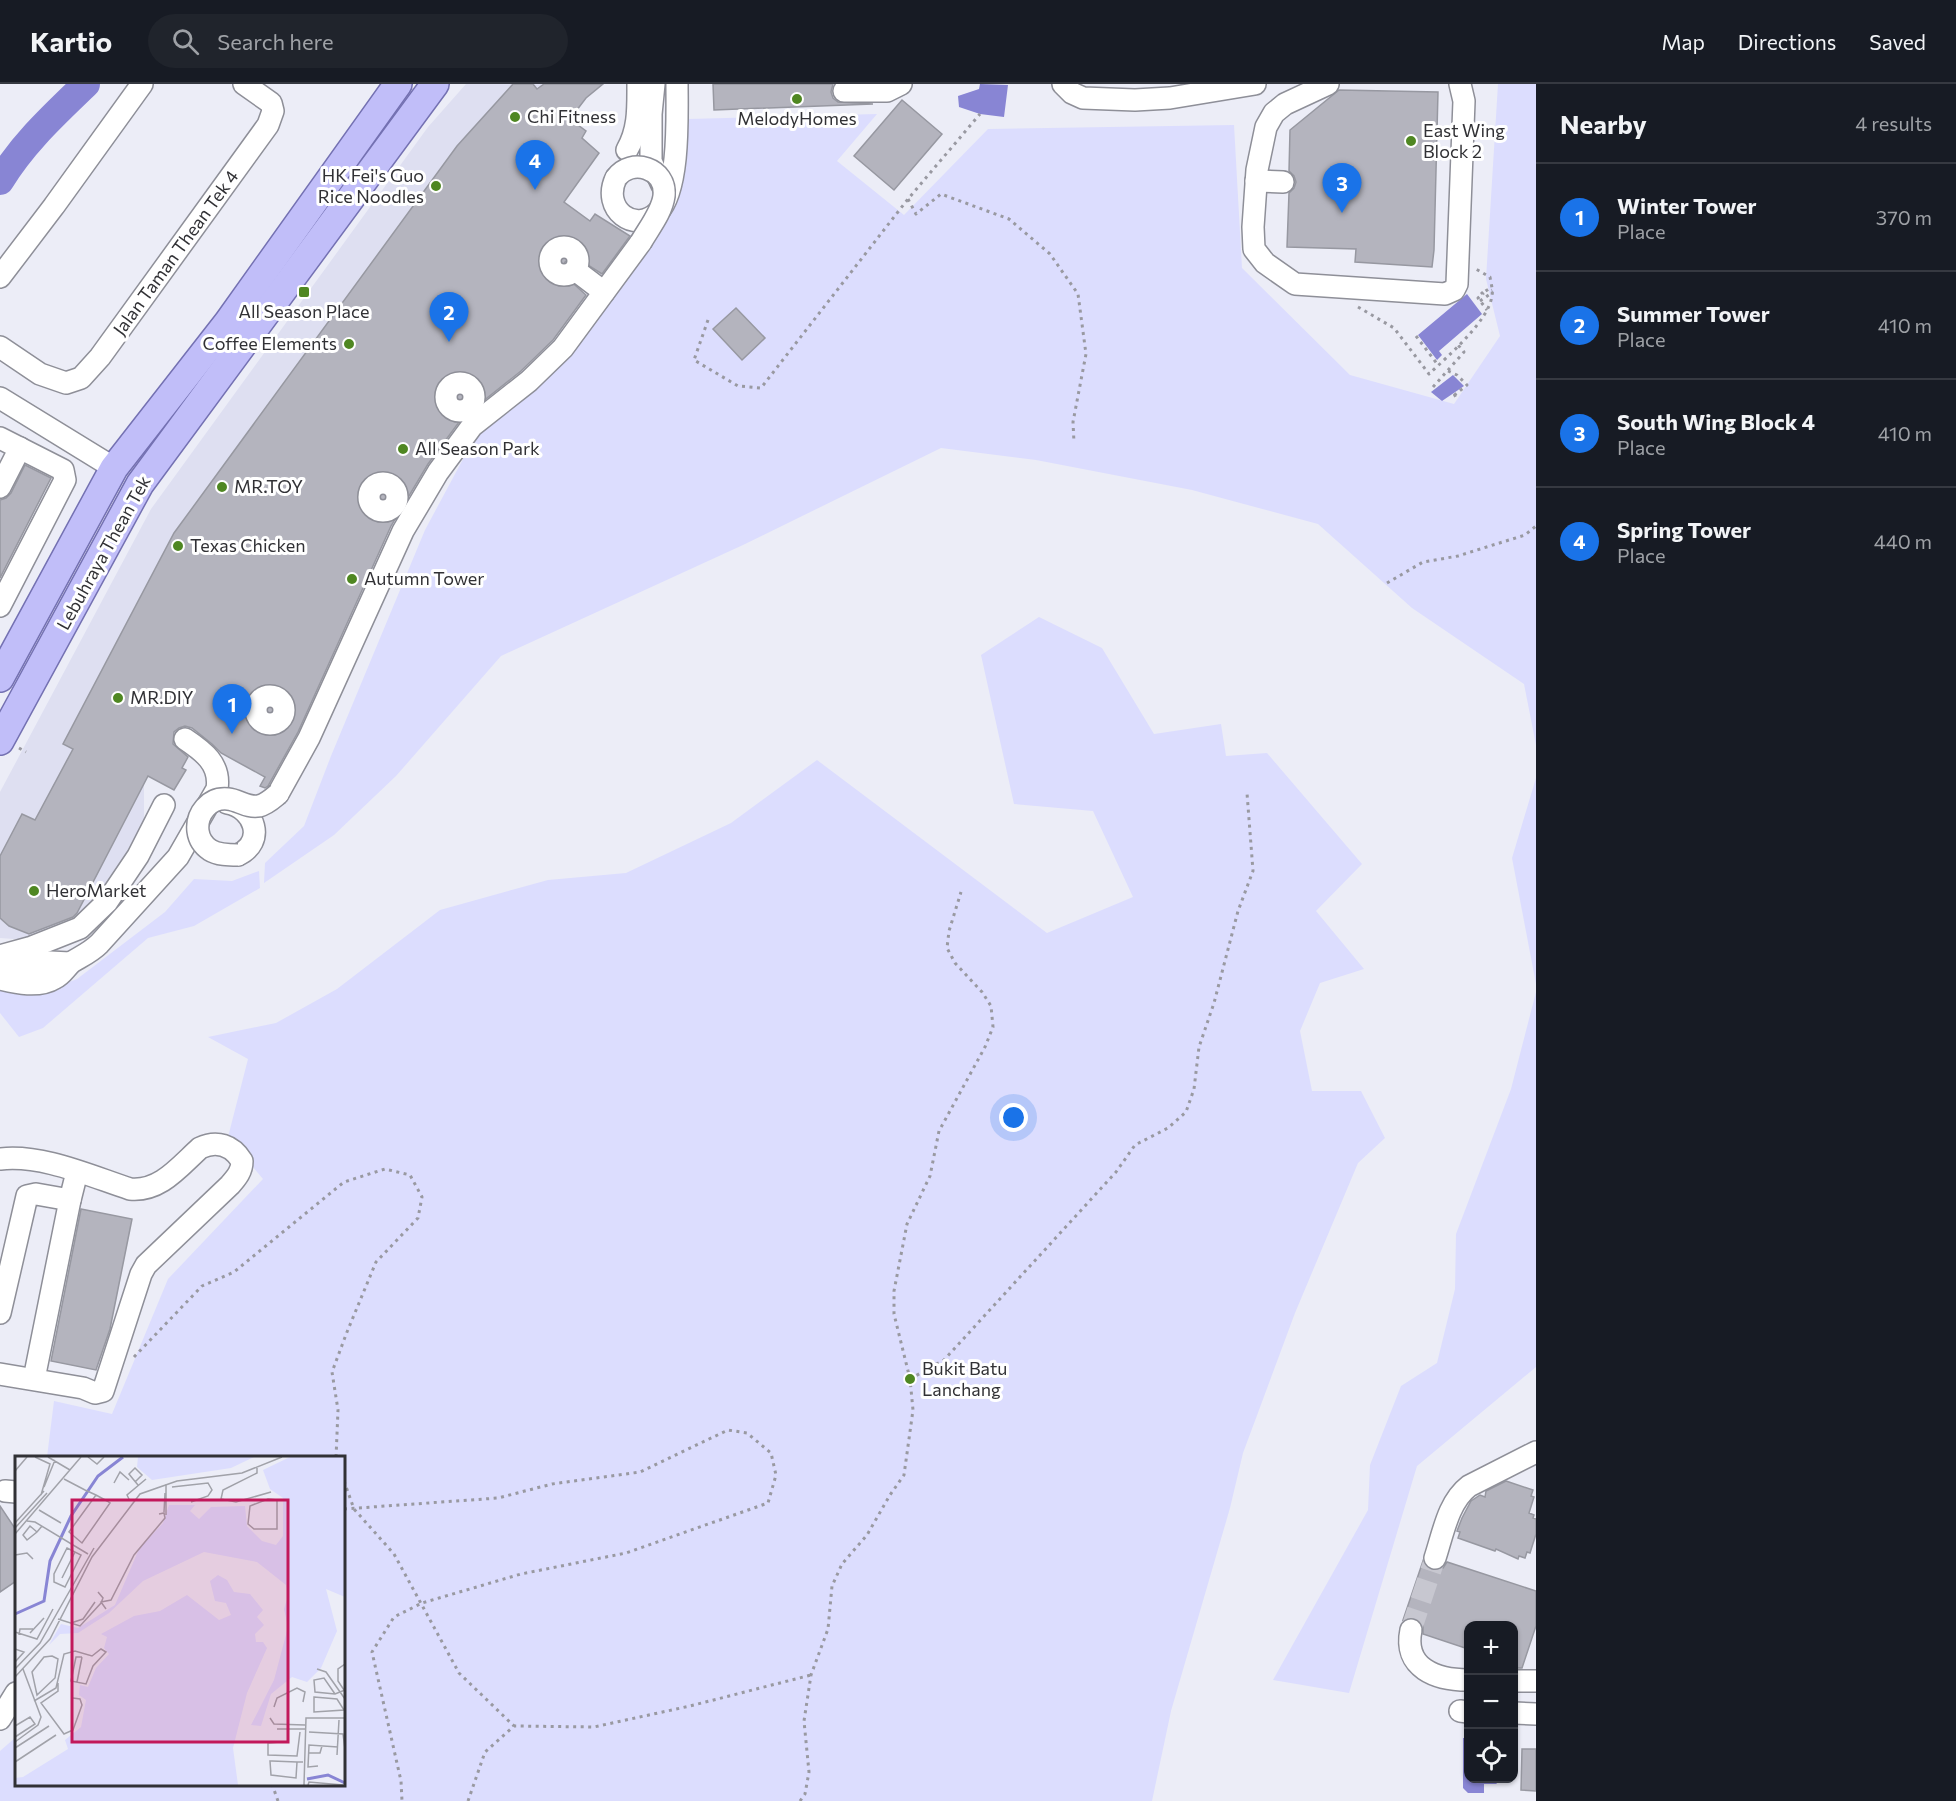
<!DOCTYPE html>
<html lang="en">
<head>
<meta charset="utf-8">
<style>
  :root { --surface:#171b24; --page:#20242c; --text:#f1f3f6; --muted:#9ea1a6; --line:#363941; --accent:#1a73e8 }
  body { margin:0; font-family:Commissioner,sans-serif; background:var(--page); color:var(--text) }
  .controls { position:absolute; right:18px; bottom:18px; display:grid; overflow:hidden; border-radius:12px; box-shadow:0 2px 4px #0004 }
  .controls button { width:54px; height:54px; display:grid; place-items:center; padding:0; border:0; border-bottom:2px solid var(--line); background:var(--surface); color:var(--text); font:30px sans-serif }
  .you { position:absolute; left:1014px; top:1034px; width:21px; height:21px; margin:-15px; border:4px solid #fff; border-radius:50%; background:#1a73e8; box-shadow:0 0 0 9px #1a73e833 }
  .badge { display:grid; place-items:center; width:39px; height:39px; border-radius:50%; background:var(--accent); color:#fff; font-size:20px; font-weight:700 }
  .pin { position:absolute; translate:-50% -50px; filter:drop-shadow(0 2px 3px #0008) }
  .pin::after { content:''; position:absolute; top:32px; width:21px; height:18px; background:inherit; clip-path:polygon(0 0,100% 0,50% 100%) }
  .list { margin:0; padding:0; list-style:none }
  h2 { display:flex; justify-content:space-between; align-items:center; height:78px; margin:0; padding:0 24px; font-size:26px }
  h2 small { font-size:20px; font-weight:400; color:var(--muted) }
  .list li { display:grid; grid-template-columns:39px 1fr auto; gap:18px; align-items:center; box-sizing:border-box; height:108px; padding:0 24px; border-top:2px solid var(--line) }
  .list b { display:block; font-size:22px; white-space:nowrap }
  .list p { margin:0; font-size:20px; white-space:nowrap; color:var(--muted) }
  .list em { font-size:20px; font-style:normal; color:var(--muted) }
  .icon { flex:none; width:33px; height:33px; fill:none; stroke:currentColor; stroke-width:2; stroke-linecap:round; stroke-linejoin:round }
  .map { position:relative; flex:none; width:1536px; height:1717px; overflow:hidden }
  header { display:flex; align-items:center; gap:36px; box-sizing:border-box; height:84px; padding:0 30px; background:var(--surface); border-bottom:2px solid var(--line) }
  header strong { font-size:28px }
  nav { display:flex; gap:33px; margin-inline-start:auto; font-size:21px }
  .search { width:420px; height:54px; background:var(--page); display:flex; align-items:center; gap:15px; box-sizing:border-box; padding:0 21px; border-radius:33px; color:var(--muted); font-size:22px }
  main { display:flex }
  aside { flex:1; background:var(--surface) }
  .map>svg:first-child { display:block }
  .built { fill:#dedff1 }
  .green { fill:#dcddfe }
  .water { fill:#8885d4 }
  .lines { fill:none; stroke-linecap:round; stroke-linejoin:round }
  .river { stroke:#8885d4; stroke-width:28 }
  .building { fill:#b4b4be; stroke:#9798a1; stroke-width:1.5 }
  .minor-tunnel { stroke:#c7c7d0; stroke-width:21; stroke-dasharray:21 10; stroke-linecap:butt }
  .minor-casing { stroke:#8e8f98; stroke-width:24 }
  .major-casing { stroke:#7471b2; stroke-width:30 }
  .path { stroke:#9999a1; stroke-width:3; stroke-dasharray:3 4.5; stroke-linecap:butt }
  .minor { stroke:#fff; stroke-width:21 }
  .major { stroke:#c1bef9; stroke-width:27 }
  .minor-bridge-casing { stroke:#8e8f98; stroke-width:24; stroke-linecap:butt }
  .minor-bridge { stroke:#fff; stroke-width:21 }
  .poi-dot { fill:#4f8722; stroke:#fff; stroke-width:2 }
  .labels { text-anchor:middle; stroke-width:6; stroke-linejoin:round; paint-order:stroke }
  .poi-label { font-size:18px; fill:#313135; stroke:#fff; text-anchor:start }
  .street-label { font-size:18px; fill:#313135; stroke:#fff }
  .inset-river { fill:none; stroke:#8885d4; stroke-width:3 }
  .inset-road { fill:none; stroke:#a1a2a9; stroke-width:1.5 }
  .view { fill:#c2185b; fill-opacity:0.15; stroke:#c2185b; stroke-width:3 }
  .inset-edge { fill:none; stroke:#313135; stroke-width:3 }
</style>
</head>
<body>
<header>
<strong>Kartio</strong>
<div class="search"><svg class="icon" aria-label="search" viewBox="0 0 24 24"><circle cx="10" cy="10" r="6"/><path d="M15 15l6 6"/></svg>Search here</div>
<nav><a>Map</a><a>Directions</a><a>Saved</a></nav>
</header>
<main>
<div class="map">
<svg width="1536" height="1717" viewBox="0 0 1536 1717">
  <rect width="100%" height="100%" fill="#ecedf7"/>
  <!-- built -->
  <path class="built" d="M466 0H603L586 14 505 122 131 693 144 701V735L138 764 116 799 65 844 28 856 0 854V708L151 425 428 43Z"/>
  <!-- green -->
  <g class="green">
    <path d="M1498 0H1536V661L1524 600 1412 524 1318 440 1192 406 1036 376 941 364 743 461 501 572 396 692 334 751 264 799 265 779 304 742 331 672 425 446 477 349 540 302 572 268 649 163 673 127 681 106 685 85 688 35 877 30 837 77 904 131 988 45 1234 41 1242 184 1350 291 1454 320 1500 252 1486 195Z"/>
    <path d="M1039 533 1102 564 1154 650 1221 640 1226 672 1267 669 1362 780 1316 827 1364 885 1320 899 1300 947 1312 1007H1361L1385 1054 1358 1079 1295 1229 1243 1369 1230 1424 1171 1627 1152 1717H0V1667L16 1653V1700H344V1374L47 1373 54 1317 112 1330 168 1195 263 1095 228 1053 248 975 208 953 276 939 337 905 440 826 548 796 626 789 731 739 817 676 1047 849 1133 813 1093 727 1014 720 981 571Z"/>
    <path d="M1536 694V900L1512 774Z"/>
    <path d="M259 787 260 804 194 842 148 854 43 944 19 953 0 929V902L44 908 77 895 165 828 194 795 232 797Z"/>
    <path d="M1536 908V1283L1417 1382 1349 1609 1273 1596 1368 1426 1370 1381 1401 1302 1437 1279 1455 1205 1456 1150 1511 1005Z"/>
  </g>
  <!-- water -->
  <g class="water">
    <path d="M980 0 1008 1 1004 33 980 30 959 23 958 12 979 5Z"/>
    <path d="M1467 210 1482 230 1439 267 1442 271 1437 276 1418 251Z"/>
    <path d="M1453 291 1464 302 1442 317 1431 308Z"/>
    <path d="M1463 1654H1468V1694L1502 1695 1496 1700H1484V1709H1468L1463 1704Z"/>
  </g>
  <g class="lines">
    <!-- river -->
    <path class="river" d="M0 97C23 59 55 30 86 0"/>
  </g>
  <!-- building -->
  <g class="building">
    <path d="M513 0H533L537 5 544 0H603L586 14 570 35 586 47 582 54 599 69 564 118 590 137 595 130 630 152 602 190 577 174H571L565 178 562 185 564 191 586 211 553 256 521 287 462 334 428 380 391 442 298 648 268 702 265 704 260 702 265 693 221 669 212 660 192 644 185 642 179 644 174 648 173 660 188 673 182 684 186 686 174 706 148 692 77 829 73 833 29 850 9 842 0 834V772L22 730 35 736 73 665 63 660 174 449 457 62Z"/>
    <path d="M713 0H833L831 8 833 14 838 18 873 20 714 26Z"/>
    <path d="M1339 6 1438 8 1434 166 1432 183 1355 178 1356 165 1287 163 1289 109 1294 104 1296 98 1294 92 1289 87 1290 46Z"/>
    <path d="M902 16 942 50 894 106 854 72Z"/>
    <path d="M736 224 765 254 742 276 713 245Z"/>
    <path d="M25 381 51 394 0 494V416L6 414 11 409Z"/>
    <path d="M81 1125 132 1135 110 1245 96 1286 51 1277Z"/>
    <path d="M1506 1397 1533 1406 1531 1412 1534 1413 1529 1429 1534 1431 1533 1434 1536 1435V1450L1530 1469 1527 1468 1525 1474 1519 1472 1518 1475 1496 1465 1495 1467 1458 1454 1460 1448 1457 1447 1462 1434 1471 1417 1480 1411 1485 1413 1486 1407Z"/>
    <path d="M0 1422 16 1446V1497L0 1508Z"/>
    <path d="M1423 1477 1426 1483 1432 1486 1443 1484 1447 1478 1536 1507V1542L1522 1584H1514V1542H1468V1565L1423 1550V1541L1418 1535 1412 1533 1403 1536Z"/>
    <path d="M1522 1665H1536V1707L1521 1706Z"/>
  </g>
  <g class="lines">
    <!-- minor-tunnel -->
    <path class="minor-tunnel" d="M1411 1546 1435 1474"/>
    <defs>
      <g id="minor">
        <path d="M654 0 651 30V77L662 101"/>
        <path d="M1063 0 1072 9 1083 14 1135 16 1170 14 1255 0"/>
        <path d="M1328 0 1285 20 1274 29 1266 43 1257 86 1253 143 1254 165 1265 179 1295 200 1445 210 1454 206 1457 200 1464 17 1460 0"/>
        <path d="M844 7H887L901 0"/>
        <path d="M627 66C639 45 638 24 638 0"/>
        <path d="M616 94C601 125 635 151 658 128 680 105 677 31 677 0"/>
        <path d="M1256 97 1283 98"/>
        <circle cx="564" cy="177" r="14"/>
        <path d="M575 186 604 208"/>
        <path d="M0 193 54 122 142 0"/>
        <path d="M0 263 40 290 66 299 81 294 100 273 268 41 273 27 271 19 244 0"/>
        <circle cx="460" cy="313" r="14"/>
        <path d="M0 314 114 384"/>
        <path d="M0 354 63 386 65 396 0 522"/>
        <circle cx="383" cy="413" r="14"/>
        <path d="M0 403 20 364"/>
        <circle cx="270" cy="626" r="14"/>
        <path d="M278 710 309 654 403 447 438 388 472 342 529 297 563 264 641 158"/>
        <path d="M227 719C255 724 266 758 238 771"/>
        <path d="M0 872 32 863 80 844 107 818 138 772 164 721"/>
        <path d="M0 876 21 881 50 878 70 879"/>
        <path d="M0 895C16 899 39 904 55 894 62 891 66 883 72 878 82 872 91 868 99 860L178 773 217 705C221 680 203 667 185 655"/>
        <path d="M0 1075C42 1070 90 1092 130 1105 160 1108 179 1083 200 1064 217 1056 232 1061 242 1077 242 1087 237 1093 230 1101L146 1181 141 1190 103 1307 95 1309 83 1304 0 1290"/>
        <path d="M0 1229 27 1112 36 1110 70 1116"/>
        <path d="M34 1295 70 1116 77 1088"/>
        <path d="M5 1407 16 1408"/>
        <path d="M1435 1474C1443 1450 1448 1418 1469 1402L1536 1368"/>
        <path d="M1411 1546C1403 1584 1436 1596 1468 1596"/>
        <path d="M1514 1597H1536"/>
        <path d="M1460 1627 1468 1628"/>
        <path d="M1514 1629 1536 1630"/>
        <path d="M0 1635 16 1609"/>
      </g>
      <g id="major">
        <path d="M0 594 114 384 228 238 398 0"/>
        <path d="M0 657 140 400 435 0"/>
      </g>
    </defs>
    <!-- minor casing -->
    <use href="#minor" class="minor-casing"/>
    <!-- major casing -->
    <use href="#major" class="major-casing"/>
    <!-- path -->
    <g class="path">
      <path d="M908 115 916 130 941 110 1009 135 1050 170 1078 210 1086 270 1073 338 1074 359"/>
      <path d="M1486 205 1488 208 1492 206"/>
      <path d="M1481 208 1483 210 1478 214 1487 226"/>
      <path d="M1480 217 1493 208"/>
      <path d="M1358 223 1394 244 1429 290C1447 273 1490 236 1492 211 1493 206 1491 199 1490 193L1474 184"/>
      <path d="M708 236 694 276 738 302 761 304 908 115 980 30"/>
      <path d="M1416 252 1438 281"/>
      <path d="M1448 287 1457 291 1467 301 1452 313 1459 309"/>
      <path d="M1433 303 1464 268 1458 261"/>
      <path d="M1387 499 1423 478 1458 472 1525 451 1536 442"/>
      <path d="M19 664 26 668"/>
      <path d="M134 1273 202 1202 234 1188 344 1098 385 1085 410 1091 422 1113 418 1134 376 1178 347 1248 332 1288 338 1326 336 1374"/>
      <path d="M910 1295 944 1276 1116 1088 1135 1061 1168 1044 1186 1028 1194 1005 1199 963 1214 919 1238 827 1253 787 1247 709"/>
      <path d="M344 1397 354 1425 394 1470 459 1589 514 1642"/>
      <path d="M344 1425 498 1414 552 1400 640 1388 728 1346 747 1349 771 1369 776 1391 768 1419 626 1469 521 1490 422 1519 394 1533 372 1568 401 1697 402 1717"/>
      <path d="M272 1700 278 1717"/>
      <path d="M468 1717 485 1668 514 1642 594 1643 690 1622 811 1591"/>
      <path d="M800 1717 805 1710 809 1688 804 1637 811 1591 828 1545 832 1502 842 1480 867 1451 890 1411 904 1391 913 1326 910 1295 894 1230V1207L907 1140 930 1092 939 1047 985 963 993 943 991 922 982 908 955 879 947 864 949 847 961 808"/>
    </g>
    <!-- minor -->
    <use href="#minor" class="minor"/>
    <!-- major -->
    <use href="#major" class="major"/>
    <defs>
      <g id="minor-bridge">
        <path d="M616 94C631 73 667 84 664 112 662 128 649 144 641 158"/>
        <path d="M238 771C229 771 218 771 210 766 204 762 199 755 198 747 196 730 209 713 228 715 239 716 247 724 259 722 267 720 272 715 278 710"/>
      </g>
    </defs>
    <!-- minor-bridge casing -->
    <use href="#minor-bridge" class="minor-bridge-casing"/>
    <!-- minor-bridge -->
    <use href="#minor-bridge" class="minor-bridge"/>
  </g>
  <!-- markers -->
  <g class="poi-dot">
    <circle cx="797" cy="15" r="6"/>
    <circle cx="515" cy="33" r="6"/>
    <circle cx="1411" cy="57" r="6"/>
    <circle cx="436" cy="102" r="6"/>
    <rect x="298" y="202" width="12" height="12" rx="3"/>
    <circle cx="349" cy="260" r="6"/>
    <circle cx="403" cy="365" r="6"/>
    <circle cx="222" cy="403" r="6"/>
    <circle cx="178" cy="462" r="6"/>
    <circle cx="352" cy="495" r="6"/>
    <circle cx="118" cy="614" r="6"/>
    <circle cx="34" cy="807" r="6"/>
    <circle cx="910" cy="1295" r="6"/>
  </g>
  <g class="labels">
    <!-- poi labels -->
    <g class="poi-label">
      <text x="527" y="39">Chi Fitness</text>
      <text x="797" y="41" text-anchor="middle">MelodyHomes</text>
      <text x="1423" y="53">East Wing<tspan x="1423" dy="21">Block 2</tspan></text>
      <text x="424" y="98" text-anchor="end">HK Fei's Guo<tspan x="424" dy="21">Rice Noodles</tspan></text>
      <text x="304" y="234" text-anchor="middle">All Season Place</text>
      <text x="337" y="266" text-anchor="end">Coffee Elements</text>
      <text x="415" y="371">All Season Park</text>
      <text x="234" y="409">MR.TOY</text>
      <text x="190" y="468">Texas Chicken</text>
      <text x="364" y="501">Autumn Tower</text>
      <text x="130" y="620">MR.DIY</text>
      <text x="46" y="813">HeroMarket</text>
      <text x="922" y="1291">Bukit Batu<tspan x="922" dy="21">Lanchang</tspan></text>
    </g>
    <!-- street labels -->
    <g class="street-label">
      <text transform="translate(176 169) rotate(-54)" y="6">Jalan Taman Thean Tek 4</text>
      <text transform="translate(104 469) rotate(-61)" y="6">Lebuhraya Thean Tek</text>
    </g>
  </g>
  <!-- overview -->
  <g transform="translate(15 1372)">
    <rect width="330" height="330" fill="#ecedf7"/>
    <path d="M123 1H239L216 12 137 24 122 11ZM275 1H330V141L311 133 322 175 306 212 292 226 277 221 256 238 246 270 236 269 259 224 273 171 269 153 273 140 271 129 242 106 189 96 128 125 94 157 63 177 45 178 34 189 46 168 63 172 100 149 124 93 148 67 154 49H180L175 55 184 63 196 51 230 50 232 70 247 85 261 89 268 80V42L255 33 248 14ZM203 119 212 124 219 136 235 138 248 154 242 161 249 169 240 178 241 186H248L252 192 232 237 218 292 223 329H0V322L8 321 53 293 50 284 66 271 71 244 64 239 65 229 73 231 81 212 94 198 89 192 92 181 86 178 119 160 145 155 172 139 204 164 216 159 211 147 200 145 195 125Z" fill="#dcddfe"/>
    <path class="inset-river" d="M0 158 29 145 35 105 56 60 83 20 108 1M292 323 313 319 330 327"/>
    <path class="inset-road" d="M20 1 35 8 26 39M33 1 55 14M73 1 82 8 89 1M242 12V17L208 34 206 43 221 46 256 36M0 15 12 1M49 23 70 34 81 39 92 45 95 47 67 87 54 76 81 39M120 26 127 19 120 12 114 18 118 23 123 29M99 27 105 16 114 24M29 31 40 4M157 31 193 27 197 34 193 40 176 46M114 43 112 39 131 23M253 43 262 44V73H239L233 68 235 50ZM24 54 46 67M149 56 150 37M151 59V28M12 65 20 66 73 98M0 67 29 35M0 72 32 37M22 76 15 70 8 79 12 84 22 76 27 70M0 78 66 1M52 92 66 99 50 131 39 126V118ZM0 99 12 97 18 103M47 122 60 96M91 153 86 146 96 144 119 99 150 62 149 57 144 58M43 163 65 170 86 147 88 142 83 136M56 167 68 163 80 146M0 176 22 183 38 153M15 177 29 162M4 179 5 173H18M0 193 9 196 0 206M37 200 43 203 40 222 22 239 17 216 29 201ZM0 213 25 187 79 92M302 213 311 216 330 243M0 221 35 183 77 101 125 38 162 25 227 17 267 1M62 226 67 201M43 227V235L26 247 49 278 58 274 67 249 65 243 58 242M329 234 323 225V213L330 208M320 238 309 222 299 224 300 236 320 238 330 234M299 241 322 243 329 254 299 256ZM19 245 41 232 49 198 60 195 77 200 86 193 91 196 78 210 71 228 56 225 61 201H67M259 251 262 242 282 232 290 236 288 246M255 262 259 268 290 269M0 270 15 261 20 268 0 281M262 273H290M294 276 328 278 330 293M0 286 23 269 26 261 8 213M265 286 253 287V299L282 300 285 276M0 292 34 270M293 297H305L307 290M322 299 324 264M0 306 41 279M282 306 281 322 256 319 255 305H257L282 306H288M303 310 293 311 294 289 323 291M289 329 291 262H330M293 329 294 326 328 329"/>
    <path class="view" d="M57 44H273V286H57Z"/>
    <rect width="330" height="330" class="inset-edge"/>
  </g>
</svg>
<div class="controls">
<button>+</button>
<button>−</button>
<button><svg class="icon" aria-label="locate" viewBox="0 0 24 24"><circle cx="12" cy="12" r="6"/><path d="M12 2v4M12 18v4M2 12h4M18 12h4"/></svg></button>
</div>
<div class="you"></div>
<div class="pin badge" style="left:232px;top:650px">1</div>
<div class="pin badge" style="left:449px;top:258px">2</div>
<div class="pin badge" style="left:1342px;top:129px">3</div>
<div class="pin badge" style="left:535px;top:106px">4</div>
</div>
<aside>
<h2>Nearby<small>4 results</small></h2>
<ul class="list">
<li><span class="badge">1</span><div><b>Winter Tower</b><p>Place</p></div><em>370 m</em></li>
<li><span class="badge">2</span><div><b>Summer Tower</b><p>Place</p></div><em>410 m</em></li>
<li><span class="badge">3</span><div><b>South Wing Block 4</b><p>Place</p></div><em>410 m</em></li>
<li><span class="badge">4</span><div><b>Spring Tower</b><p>Place</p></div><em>440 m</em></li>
</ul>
</aside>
</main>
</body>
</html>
